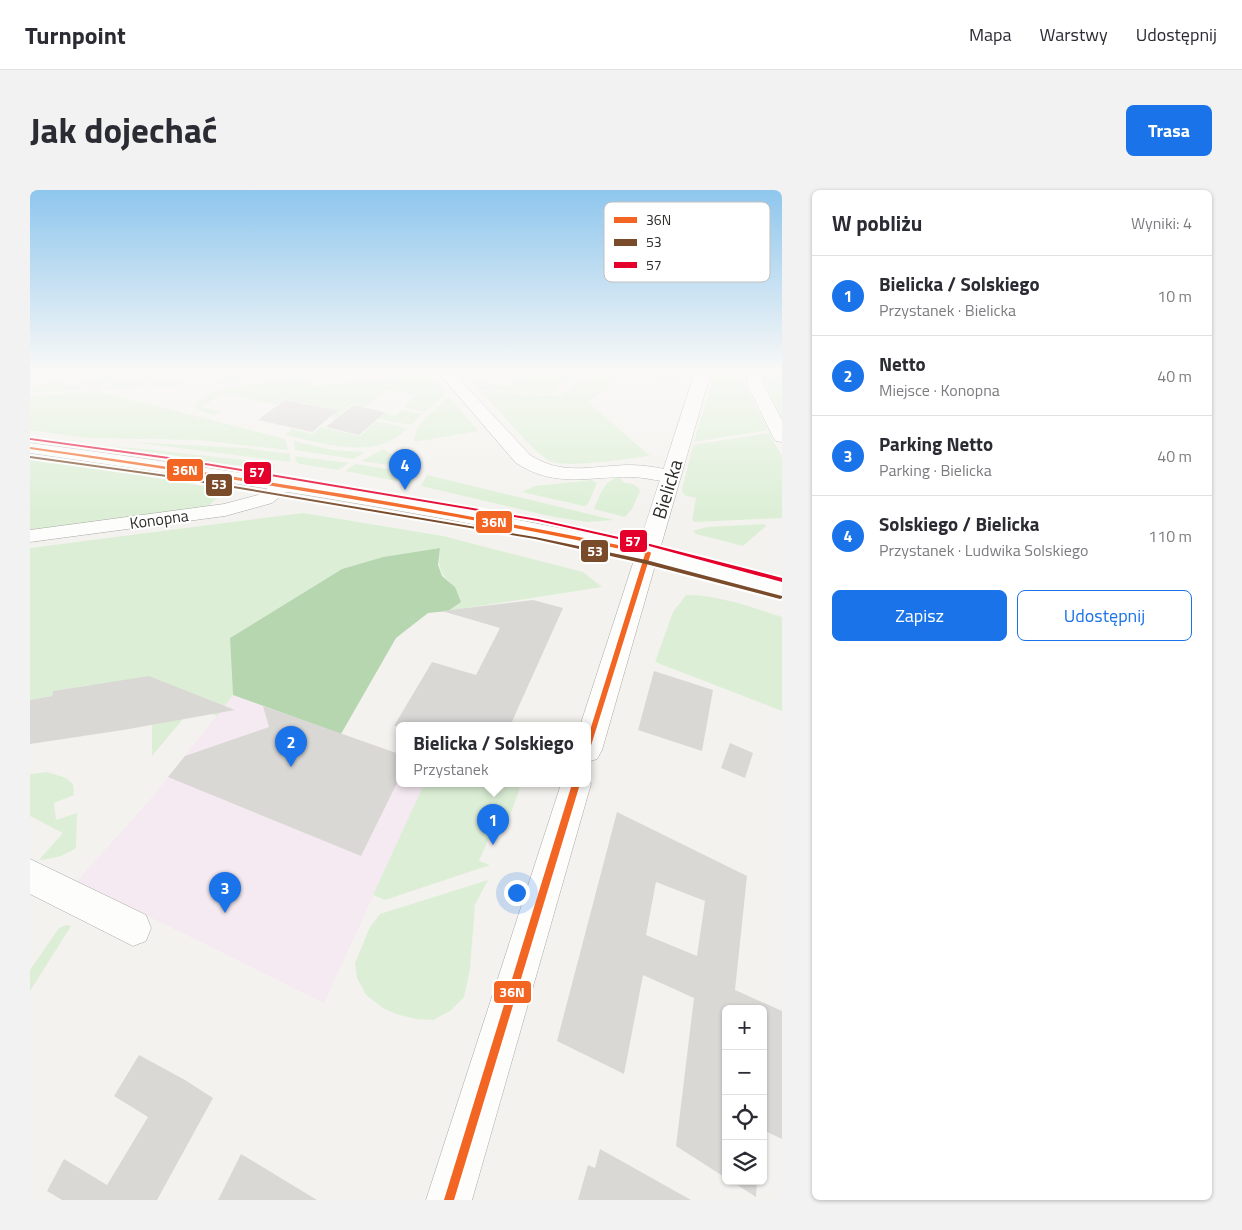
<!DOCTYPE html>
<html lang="pl">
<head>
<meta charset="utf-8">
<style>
  :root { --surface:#fff; --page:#f2f2f3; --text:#2b2b33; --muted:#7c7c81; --line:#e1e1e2; --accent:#1a73e8 }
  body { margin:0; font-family:"Titillium Web",sans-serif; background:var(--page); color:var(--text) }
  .controls { position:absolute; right:15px; bottom:15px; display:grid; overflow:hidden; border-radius:8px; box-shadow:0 1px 4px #0004 }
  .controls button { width:45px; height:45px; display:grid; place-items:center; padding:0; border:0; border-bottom:1px solid var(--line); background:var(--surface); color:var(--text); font:25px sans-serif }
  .you { position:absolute; left:486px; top:702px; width:18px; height:18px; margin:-12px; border:4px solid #fff; border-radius:50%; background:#1a73e8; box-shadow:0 0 0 8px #1a73e833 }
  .badge { display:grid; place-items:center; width:32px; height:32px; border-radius:50%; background:var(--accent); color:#fff; font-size:16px; font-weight:700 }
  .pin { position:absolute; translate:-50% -41px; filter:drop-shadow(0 1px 2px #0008) }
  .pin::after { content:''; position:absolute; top:26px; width:18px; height:15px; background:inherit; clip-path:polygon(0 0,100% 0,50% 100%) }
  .popup { position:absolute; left:366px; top:532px; width:195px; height:65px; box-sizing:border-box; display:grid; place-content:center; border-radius:8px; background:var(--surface); filter:drop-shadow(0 1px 4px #0005); font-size:16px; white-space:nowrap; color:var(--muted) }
  .popup b { font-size:19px; color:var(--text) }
  .popup::after { content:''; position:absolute; left:50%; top:100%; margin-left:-10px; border:10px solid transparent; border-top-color:var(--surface) }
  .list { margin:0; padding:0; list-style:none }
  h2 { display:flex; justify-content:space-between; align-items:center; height:65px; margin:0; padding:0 20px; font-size:21px }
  h2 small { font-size:16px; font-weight:400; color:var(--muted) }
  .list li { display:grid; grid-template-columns:32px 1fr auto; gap:15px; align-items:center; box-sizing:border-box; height:80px; padding:0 20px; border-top:1px solid var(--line) }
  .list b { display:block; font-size:19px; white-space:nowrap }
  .list p { margin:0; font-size:16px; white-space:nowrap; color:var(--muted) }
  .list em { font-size:16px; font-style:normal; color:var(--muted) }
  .actions { display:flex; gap:10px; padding:15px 20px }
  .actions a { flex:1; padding:11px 0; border:1px solid var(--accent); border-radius:8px; text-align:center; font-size:18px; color:var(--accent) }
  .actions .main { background:var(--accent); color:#fff }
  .icon { flex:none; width:28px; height:28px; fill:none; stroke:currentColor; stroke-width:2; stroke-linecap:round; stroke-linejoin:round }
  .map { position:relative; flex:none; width:752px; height:1010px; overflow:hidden; border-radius:8px }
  header { display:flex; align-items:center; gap:30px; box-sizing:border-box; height:70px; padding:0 25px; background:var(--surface); border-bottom:1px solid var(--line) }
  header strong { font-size:24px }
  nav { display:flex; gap:28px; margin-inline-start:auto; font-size:18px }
  .intro { display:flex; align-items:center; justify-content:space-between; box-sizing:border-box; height:120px; padding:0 30px }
  h1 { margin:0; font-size:35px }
  .button { padding:12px 22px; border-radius:8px; background:var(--accent); color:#fff; font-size:18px; font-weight:700 }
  main { display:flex; gap:30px; padding:0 30px }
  aside { flex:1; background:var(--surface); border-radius:8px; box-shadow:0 1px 4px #0004 }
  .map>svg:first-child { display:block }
  .commercial { fill:#f5eaf1 }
  .built { fill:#ece7dd }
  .green { fill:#dcefd6 }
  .forest { fill:#b6d6b0 }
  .building { fill:#dad8d5; fill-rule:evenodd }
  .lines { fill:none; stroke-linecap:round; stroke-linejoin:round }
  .minor-casing { stroke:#a8a7a4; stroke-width:1 }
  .tertiary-casing { stroke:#a8a7a4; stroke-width:1 }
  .minor { fill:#fdfdfc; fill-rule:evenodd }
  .tertiary { fill:#fdfdfc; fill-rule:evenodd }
  .bus-1-casing { stroke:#fff; stroke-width:4 }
  .bus-2-casing { stroke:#fff; stroke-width:4 }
  .bus-3-casing { stroke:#fff; stroke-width:4 }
  .bus-1 { fill:#f26522; fill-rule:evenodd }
  .bus-2 { fill:#7a4b2a; fill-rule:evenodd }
  .bus-3 { fill:#e4002b; fill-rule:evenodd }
  .labels { text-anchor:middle; stroke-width:4; stroke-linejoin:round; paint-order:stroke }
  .far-street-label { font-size:16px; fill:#2e2d29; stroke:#fff }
  .street-label { font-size:19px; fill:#2e2d29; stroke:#fff }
  .key { fill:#fff; stroke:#c0c0bf; stroke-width:1 }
  .key-label { font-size:14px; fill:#2e2d29 }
  .line-badge { stroke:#fff; stroke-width:2 }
  .badge-label { font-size:14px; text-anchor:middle; font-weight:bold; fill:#fff }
</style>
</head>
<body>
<header>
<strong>Turnpoint</strong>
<nav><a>Mapa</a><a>Warstwy</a><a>Udostępnij</a></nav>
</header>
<div class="intro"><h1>Jak dojechać</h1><a class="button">Trasa</a></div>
<main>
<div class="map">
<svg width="752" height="1010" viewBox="0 0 752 1010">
  <rect width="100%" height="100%" fill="#f4f2ee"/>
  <!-- commercial -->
  <path class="commercial" d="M203 505 369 564V594H395L294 813 47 691 119 611Z"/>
  <!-- built -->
  <path class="built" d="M590 182H653L649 194 589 184Z"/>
  <!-- green -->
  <g class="green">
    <path d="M202 182H295L181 195Z"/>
    <path d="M506 182H558L531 195 524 204 449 200 435 184 439 183 457 186 453 191 480 197 491 184 502 186Z"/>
    <path d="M572 182H590L581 196 558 212 620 266C600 268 536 279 520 271 505 264 466 217 452 202L531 206C542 193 556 188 572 182Z"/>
    <path d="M685 182H710L719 204 738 240 664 252Z"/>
    <path d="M729 182H752V228Z"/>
    <path d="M399 184 416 203 395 222 374 217 385 205 356 200 336 217 322 214 304 229 301 228 305 224 280 218 283 215 254 209 246 215 193 203 172 217 191 222 186 225 173 222 165 217 166 213 178 204 191 198 278 187 282 196Z"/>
    <path d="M76 186 86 189 68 199 46 193 54 188 66 191Z"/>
    <path d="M112 187 123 189 109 198 72 199 90 189 101 192Z"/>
    <path d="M149 187 159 190 147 197 114 198 128 190 139 193Z"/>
    <path d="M21 189 58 199 0 203V200Z"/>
    <path d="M67 201 255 249 258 260 168 250 57 248 0 240V206Z"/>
    <path d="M419 207 448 241 385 252C382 234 407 219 419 207Z"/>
    <path d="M371 220 392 224 381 235 345 228 351 222 365 226Z"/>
    <path d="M346 231 377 238C348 272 292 253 255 245L262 239 282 244 291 237 330 246Z"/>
    <path d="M739 243 752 266V328L665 332 662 330 666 308 654 305 652 300 663 255Z"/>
    <path d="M0 249 36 252 45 255 105 258 242 273 245 276 243 279 86 263 0 251Z"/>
    <path d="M264 251 302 260 335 262 324 269 265 260Z"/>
    <path d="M101 252 215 258 260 264V272Z"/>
    <path d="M354 259 380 278 331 271Z"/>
    <path d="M0 266 196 300 176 318 0 342Z"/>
    <path d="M265 266 319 273 308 280 270 274 266 272Z"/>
    <path d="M325 274 385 283 382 294 315 281Z"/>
    <path d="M397 285 584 330 557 332 524 327 391 296Z"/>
    <path d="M589 287 594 293C600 293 607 294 610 301L602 319 595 327 564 319C570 305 573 291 589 287Z"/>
    <path d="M562 290 567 293 558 314 554 316 492 302 505 296Z"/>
    <path d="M273 323 413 346 463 359 553 382 572 397 418 421 425 397C409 384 408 378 410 358L353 367 312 379 200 448 203 505 187 526 164 516 122 566V534L61 495 23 501 22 506 0 510V358Z"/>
    <path d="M735 334 736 336 713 356 666 344 663 341 677 337Z"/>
    <path d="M656 405C689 405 721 417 752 427V521L625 472 643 422Z"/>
    <path d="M17 582 36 588 43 594 44 605 24 613 26 630 47 623 46 658C34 666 24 669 9 670L33 643 0 626V584Z"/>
    <path d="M394 594H480L490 598 474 642 463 639 449 671 460 675 355 710 343 705Z"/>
    <path d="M458 690 445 715 440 779 434 807 420 821 403 830 386 829 366 824 353 818 336 805 327 788 325 773 340 737 350 724Z"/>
    <path d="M36 735 41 736 0 801V780L29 738Z"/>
  </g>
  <!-- forest -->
  <path class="forest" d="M410 358 408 375 412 386 425 397 431 412 418 421 398 423 366 448 311 544 203 505 200 448 312 379 353 367Z"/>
  <!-- building -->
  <g class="building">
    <path d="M255 210 307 221 282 242 228 230Z"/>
    <path d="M323 215 355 222 329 245 296 237Z"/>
    <path d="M503 410 533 418 480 536H364L402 472 446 485 470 438 412 421Z"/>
    <path d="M624 481 683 500 672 561 608 540Z"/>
    <path d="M119 486 205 520 93 540 0 554V510L22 506 23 501Z"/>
    <path d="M233 516 369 564V589L331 666 138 587 155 566 239 537Z"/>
    <path d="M700 553 723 563 715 588 691 578Z"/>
    <path d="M587 622 717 686 705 800 752 821V949L733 940V819H696V988L646 956 664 808 613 785 594 884 527 851ZM626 692 675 711 667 766 616 745Z"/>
    <path d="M109 865 155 890 183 908 127 1010H32L17 1001 34 969 77 995 118 927 84 906Z"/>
    <path d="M570 959 604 978 661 1010H548L558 975 565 978Z"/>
    <path d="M211 964 287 1010H188Z"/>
    <path d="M701 991H727L726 1007Z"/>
  </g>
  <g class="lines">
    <defs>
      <g id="minor">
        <path d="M408 182H423L500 265C532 286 561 276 598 275 615 275 631 278 648 282L651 286 648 290C634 294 617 287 602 287 559 286 526 299 486 273Z"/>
        <path d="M716 182H731L733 194 752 230V252L746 251 743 247 717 194Z"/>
        <path d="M254 290 261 292 264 296 242 313 195 326 0 352V340L194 314 228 305 247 292Z"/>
        <path d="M0 669 116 725 121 738 116 751 103 756 0 704Z"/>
      </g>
      <g id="tertiary">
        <path d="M665 182H681L630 359 752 391V407L626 372 572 560 567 569 557 572V536H550L605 367C405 323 202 292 0 263V253C204 280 408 312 609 354Z"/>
        <path d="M557 585 561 594 442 1010H396L531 594H557Z"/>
      </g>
    </defs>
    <!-- minor casing -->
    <use href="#minor" class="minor-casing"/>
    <!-- tertiary casing -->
    <use href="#tertiary" class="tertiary-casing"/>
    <!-- minor -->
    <use href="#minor" class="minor"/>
    <!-- tertiary -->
    <use href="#tertiary" class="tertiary"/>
    <defs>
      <g id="bus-1">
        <path d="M0 257C143 277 285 298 427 324 491 336 556 347 620 362L621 363 559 562 557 563V550L615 364C411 321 206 289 0 259Z"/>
        <path d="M542 594H550L424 1010H414Z"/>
      </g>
      <path id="bus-2" d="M0 266 144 286 505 347 616 370 752 406V408L750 409 616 374 505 349 144 288 0 268Z"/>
      <path id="bus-3" d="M0 248 146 268 508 329 620 354 752 388V392L619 356 508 331 146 270 1 250H0Z"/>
    </defs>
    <!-- bus-1 casing -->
    <use href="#bus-1" class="bus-1-casing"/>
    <!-- bus-2 casing -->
    <use href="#bus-2" class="bus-2-casing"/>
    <!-- bus-3 casing -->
    <use href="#bus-3" class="bus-3-casing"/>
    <!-- bus-1 -->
    <use href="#bus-1" class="bus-1"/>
    <!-- bus-2 -->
    <use href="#bus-2" class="bus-2"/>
    <!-- bus-3 -->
    <use href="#bus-3" class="bus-3"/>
  </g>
  <!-- sky -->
  <linearGradient id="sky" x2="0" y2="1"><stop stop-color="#8ec6ed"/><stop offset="0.56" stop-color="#faf9f7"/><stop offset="1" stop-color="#faf9f7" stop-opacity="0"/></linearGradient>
  <rect width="752" height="323" fill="url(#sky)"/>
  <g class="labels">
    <!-- far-street labels -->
    <g class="far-street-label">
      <text transform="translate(129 329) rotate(-8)" y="6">Konopna</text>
    </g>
    <!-- street labels -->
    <g class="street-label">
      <text transform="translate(637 299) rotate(-73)" y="7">Bielicka</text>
    </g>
  </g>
  <!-- legend -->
  <rect x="574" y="12" width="166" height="80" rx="8" class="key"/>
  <rect x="584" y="27" width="23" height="6" fill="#f26522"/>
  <rect x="584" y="49" width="23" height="7" fill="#7a4b2a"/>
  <rect x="584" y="72" width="23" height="6" fill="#e4002b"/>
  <g class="key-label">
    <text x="616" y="35">36N</text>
    <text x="616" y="57">53</text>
    <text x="616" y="80">57</text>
  </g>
  <g class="line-badge">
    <rect x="136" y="268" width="38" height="24" rx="5" fill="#f26522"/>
    <rect x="213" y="271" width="29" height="24" rx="5" fill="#e4002b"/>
    <rect x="175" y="283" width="28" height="24" rx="5" fill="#7a4b2a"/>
    <rect x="445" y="320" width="38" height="24" rx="5" fill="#f26522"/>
    <rect x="589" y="339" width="29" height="24" rx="5" fill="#e4002b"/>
    <rect x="550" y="349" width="29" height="24" rx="5" fill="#7a4b2a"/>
    <rect x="463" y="790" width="39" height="24" rx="5" fill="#f26522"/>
  </g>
  <g class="badge-label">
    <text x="155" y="285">36N</text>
    <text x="227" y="287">57</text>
    <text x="189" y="299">53</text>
    <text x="464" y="337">36N</text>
    <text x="603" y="356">57</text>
    <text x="565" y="366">53</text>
    <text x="482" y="807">36N</text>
  </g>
</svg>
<div class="controls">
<button>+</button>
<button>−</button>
<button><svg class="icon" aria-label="locate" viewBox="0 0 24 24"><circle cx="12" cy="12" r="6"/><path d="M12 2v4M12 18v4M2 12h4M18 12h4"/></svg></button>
<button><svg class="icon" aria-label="layers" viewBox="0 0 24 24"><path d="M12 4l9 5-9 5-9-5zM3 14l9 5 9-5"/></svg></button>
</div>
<div class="you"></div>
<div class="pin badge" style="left:463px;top:655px">1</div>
<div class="popup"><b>Bielicka / Solskiego</b>Przystanek</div>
<div class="pin badge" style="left:261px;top:577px">2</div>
<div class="pin badge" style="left:195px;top:723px">3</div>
<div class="pin badge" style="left:375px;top:300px">4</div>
</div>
<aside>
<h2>W pobliżu<small>Wyniki: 4</small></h2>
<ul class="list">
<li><span class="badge">1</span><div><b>Bielicka / Solskiego</b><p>Przystanek · Bielicka</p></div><em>10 m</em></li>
<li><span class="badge">2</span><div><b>Netto</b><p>Miejsce · Konopna</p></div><em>40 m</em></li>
<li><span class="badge">3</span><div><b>Parking Netto</b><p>Parking · Bielicka</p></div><em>40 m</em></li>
<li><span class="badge">4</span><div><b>Solskiego / Bielicka</b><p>Przystanek · Ludwika Solskiego</p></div><em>110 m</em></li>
</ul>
<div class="actions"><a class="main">Zapisz</a><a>Udostępnij</a></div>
</aside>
</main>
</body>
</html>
